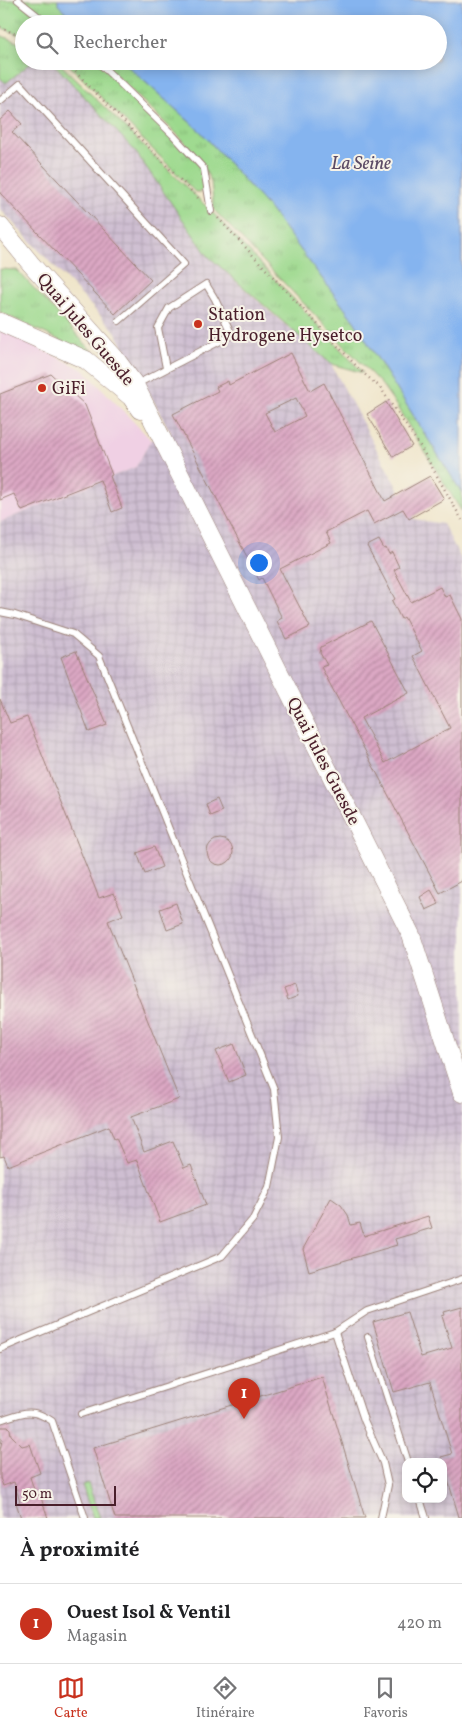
<!DOCTYPE html>
<html lang="fr">
<head>
<meta charset="utf-8">
<style>
  :root { --surface:#fff; --page:#f6f6f6; --text:#202124; --muted:#757577; --line:#e0e0e0; --accent:#c8321e }
  body { margin:0; font-family:Vollkorn,serif; background:var(--page); color:var(--text) }
  .controls { position:absolute; right:15px; bottom:15px; display:grid; overflow:hidden; border-radius:10px; box-shadow:0 2px 12px #0003 }
  .controls button { width:45px; height:45px; display:grid; place-items:center; padding:0; border:0; border-bottom:1px solid var(--line); background:var(--surface); color:var(--text); font:25px sans-serif }
  .scale { position:absolute; left:15px; bottom:12px; width:101px; box-sizing:border-box; padding-left:5px; border:2px solid #4a1f2b; border-top:0; font-size:14px; line-height:18px; white-space:nowrap; color:#4a1f2b; -webkit-text-stroke:4px #f7f3e8; paint-order:stroke }
  .you { position:absolute; left:258px; top:562px; width:18px; height:18px; margin:-12px; border:4px solid #fff; border-radius:50%; background:#1a73e8; box-shadow:0 0 0 8px #1a73e833 }
  .badge { display:grid; place-items:center; width:32px; height:32px; border-radius:50%; background:var(--accent); color:#fff; font-size:16px; font-weight:700 }
  .pin { position:absolute; translate:-50% -41px; filter:drop-shadow(0 1px 2px #0008) }
  .pin::after { content:''; position:absolute; top:26px; width:18px; height:15px; background:inherit; clip-path:polygon(0 0,100% 0,50% 100%) }
  .list { margin:0; padding:0; list-style:none }
  h2 { display:flex; justify-content:space-between; align-items:center; height:65px; margin:0; padding:0 20px; font-size:21px }
  h2 small { font-size:16px; font-weight:400; color:var(--muted) }
  .list li { display:grid; grid-template-columns:32px 1fr auto; gap:15px; align-items:center; box-sizing:border-box; height:80px; padding:0 20px; border-top:1px solid var(--line) }
  .list b { display:block; font-size:19px; white-space:nowrap }
  .list p { margin:0; font-size:16px; white-space:nowrap; color:var(--muted) }
  .list em { font-size:16px; font-style:normal; color:var(--muted) }
  .icon { flex:none; width:28px; height:28px; fill:none; stroke:currentColor; stroke-width:2; stroke-linecap:round; stroke-linejoin:round }
  .map { position:relative; flex:none; width:462px; height:1518px; overflow:hidden }
  .search { position:absolute; background:var(--surface); box-shadow:0 2px 12px #0003; left:15px; right:15px; top:15px; height:55px; display:flex; align-items:center; gap:12px; box-sizing:border-box; padding:0 18px; border-radius:28px; color:var(--muted); font-size:19px }
  .sheet { height:145px; background:var(--surface) }
  nav { display:flex; justify-content:space-around; align-items:center; box-sizing:border-box; height:70px; border-top:1px solid var(--line); background:var(--surface); font-size:14px; color:var(--muted) }
  nav a { display:grid; justify-items:center; gap:2px }
  nav .on { color:var(--accent) }
  .map>svg:first-child { display:block }
  .built { fill:#f0d0e4 }
  .industrial { fill:url(#industrial-grid); fill-rule:evenodd }
  .grass { fill:url(#grass-tufts); stroke:#737c5c }
  .water { fill:#85b4ef; stroke:#686a8d }
  .building { fill:url(#building-hatch); fill-rule:evenodd }
  .lines { fill:none; stroke-linecap:round; stroke-linejoin:round }
  .lane-casing { stroke:#9c8279; stroke-width:8 }
  .secondary-casing { stroke:#9c8279; stroke-width:19 }
  .path { stroke:#9c8279; stroke-width:2.5; stroke-dasharray:1 4; stroke-linecap:butt }
  .lane { stroke:#fff; stroke-width:6 }
  .secondary { stroke:#fff; stroke-width:18 }
  .poi-dot { fill:#c8321e; stroke:#f7f3e8; stroke-width:2 }
  .labels { text-anchor:middle; stroke-width:4; stroke-linejoin:round; paint-order:stroke }
  .poi-label { font-size:18px; fill:#4a1f2b; stroke:#f7f3e8; text-anchor:start }
  .street-label { font-size:18px; fill:#4a1f2b; stroke:#f7f3e8 }
  .water-label { font-size:19px; font-style:italic; fill:#5c4c66; stroke:#f7f3e8 }
</style>
</head>
<body>
<div class="map">
<svg width="462" height="1518" viewBox="0 0 462 1518">
  <defs>
    <pattern id="industrial-grid" width="8" height="8" patternUnits="userSpaceOnUse" patternTransform="scale(1.25)"><rect width="8" height="8" fill="#cebed1"/><path d="M0 4h8M4 0v8" fill="none" stroke="#b2a3b4"/></pattern>
    <pattern id="grass-tufts" width="24" height="20" patternUnits="userSpaceOnUse" patternTransform="scale(1.25)"><rect width="24" height="20" fill="#9cd98d"/><path d="M3 7l-1-3M5 7V3M7 7l1-3M15 17l-1-3M17 17v-4M19 17l1-3" fill="none" stroke="#88ba7a"/></pattern>
    <pattern id="building-hatch" width="6" height="6" patternUnits="userSpaceOnUse" patternTransform="scale(1.25)"><rect width="6" height="6" fill="#dca8c4"/><path d="M-1 1l2-2M0 6l6-6M5 7l2-2" fill="none" stroke="#b4889f"/></pattern>
  </defs>
  <rect width="100%" height="100%" fill="#f7f3e8"/>
  <filter id="ink" filterUnits="userSpaceOnUse"><feTurbulence type="fractalNoise" baseFrequency=".02" numOctaves="2"/><feDisplacementMap in="SourceGraphic" scale="10" xChannelSelector="R" yChannelSelector="G"/><feConvolveMatrix kernelMatrix="1 2 1 2 8 2 1 2 1" color-interpolation-filters="sRGB"/></filter>
  <filter id="wash" filterUnits="userSpaceOnUse"><feTurbulence type="fractalNoise" baseFrequency=".0096" numOctaves="4" result="noise"/><feDisplacementMap in="SourceGraphic" scale="20" xChannelSelector="R" yChannelSelector="G"/><feGaussianBlur stdDeviation="1.12" result="paint"/><feColorMatrix in="noise" values="0 0 0 0 0 0 0 0 0 0 0 0 0 0 0 0 0 1.4 0 .05"/><feComposite in="paint" operator="in"/></filter>
  <g filter="url(#wash)">
    <rect width="100%" height="100%" fill="#efe4c7"/>
    <!-- built -->
    <path class="built" d="M0 329 84 370 151 440 136 467 0 522Z"/>
    <!-- industrial -->
    <path class="industrial" d="M33 61H51L135 151 208 256 269 311 331 364 414 519 443 524 462 561V1518H0V522L136 467 151 440 171 433 115 331 0 209V78L6 83ZM406 1462H443V1499H406Z"/>
    <!-- grass -->
    <g class="grass">
      <path d="M0 0H18L48 24H24V37L0 27Z"/>
      <path d="M23 0H58L59 5 79 24H51Z"/>
      <path d="M0 35 24 45V61H33L6 83 0 78Z"/>
      <path d="M51 61H57L211 211 363 373 331 364 208 256 135 151Z"/>
      <path d="M65 61H97L202 166 182 139 101 61H122L201 132 270 209 354 321 462 493V512L392 399 382 385 214 210 211 181 205 170 206 185 201 192H195Z"/>
      <path d="M0 269 17 270 93 352V356L0 312Z"/>
      <path d="M88 1483 100 1518H93L82 1485Z"/>
    </g>
    <!-- water -->
    <path class="water" d="M58 0H462V493L354 321 270 209 201 132 122 61H438V24H79L58 5Z"/>
    <g id="blocks">
      <!-- building -->
      <g class="building">
        <path d="M10 111 22 124 12 132 151 280 115 314 0 193V120Z"/>
        <path d="M291 353 310 391 324 383 385 501 430 476 444 499 409 519 403 509 374 524 367 511 326 532 331 543 280 569 310 627 286 639 277 621 282 618 262 578 259 580 173 414 218 391 216 387 228 381 229 385ZM296 398 305 416 275 432 265 413Z"/>
        <path d="M51 374 85 405 112 475 110 476 122 508 112 512 100 480 22 511 14 494 0 500V394Z"/>
        <path d="M386 402 412 446 393 457 367 414Z"/>
        <path d="M379 540 384 549 386 548 389 554 392 552 399 567 394 570 411 602 440 587 445 597 450 595 462 619V881L440 893 321 667 327 665 320 653 321 647 371 621 409 693 361 718 385 763 450 728 413 656 422 651 404 617 401 619 392 601 395 599 367 546Z"/>
        <path d="M76 651 107 725 89 732 61 657Z"/>
        <path d="M0 699 10 723 27 717 99 898 114 893 123 915 108 921 179 1099 131 1117 144 1152 173 1141 184 1168 191 1165 206 1205 160 1222 137 1160 127 1163 116 1138 114 1139 109 1126 8 1166 4 1156 0 1157Z"/>
        <path d="M217 799 222 811 210 816 206 804Z"/>
        <circle cx="220" cy="852" r="13"/>
        <path d="M154 847 162 867 145 874 137 853Z"/>
        <path d="M431 890 439 904 426 910 420 897Z"/>
        <path d="M176 903 183 924 167 930 160 909Z"/>
        <path d="M295 985 298 996 288 1000 284 989Z"/>
        <path d="M234 1044 246 1075 229 1082 216 1051Z"/>
        <path d="M331 1198 341 1205 348 1215 351 1225 360 1223 364 1236 428 1216 432 1228 395 1239 397 1245 309 1271 303 1249Z"/>
        <path d="M462 1307V1517H459L441 1457 452 1454 430 1382 394 1392 373 1322 407 1312 421 1357 452 1348 442 1316 445 1315 444 1312Z"/>
        <path d="M322 1377 365 1518H115L93 1448Z"/>
        <path d="M0 1427H8L10 1429 11 1435 22 1446 30 1444 40 1473 30 1477 36 1496 40 1495 48 1518H21L16 1503 20 1502 14 1482 3 1486 0 1478V1451L2 1439 0 1435Z"/>
      </g>
    </g>
  </g>
  <g filter="url(#ink)">
    <use href="#blocks" fill-opacity="0" stroke="#9c8279" stroke-width="1"/>
    <g class="lines">
      <defs>
        <g id="lane">
          <path d="M18 0 48 24"/>
          <path d="M97 61 173 135 204 169 211 211"/>
          <path d="M0 101 20 84 184 264 119 321"/>
          <path d="M137 384 232 335 215 299 206 284 169 308 158 328 166 368"/>
          <path d="M0 612 15 615 73 634 99 656 274 1089 279 1137 269 1187 253 1219 222 1256 0 1349"/>
          <path d="M335 1332 364 1420 383 1463 388 1485 381 1518"/>
          <path d="M368 1337 408 1462"/>
          <path d="M81 1414 335 1332 367 1311 462 1279"/>
          <path d="M0 1420C22 1413 31 1407 52 1421L85 1518"/>
          <path d="M420 1499 426 1518"/>
        </g>
        <g id="secondary">
          <path d="M0 226 31 264 115 358 135 385 411 935 462 1093"/>
          <path d="M0 322 86 360 131 397 140 410"/>
        </g>
      </defs>
      <!-- lane casing -->
      <use href="#lane" class="lane-casing"/>
      <!-- secondary casing -->
      <use href="#secondary" class="secondary-casing"/>
      <!-- path -->
      <g class="path">
        <path d="M0 27 24 38"/>
        <path d="M65 61 198 198"/>
        <path d="M218 218 363 373 380 387 389 401 420 446 462 520"/>
      </g>
      <!-- lane -->
      <use href="#lane" class="lane"/>
      <!-- secondary -->
      <use href="#secondary" class="secondary"/>
    </g>
  </g>
  <!-- markers -->
  <g class="poi-dot">
    <circle cx="198" cy="324" r="5"/>
    <circle cx="42" cy="388" r="5"/>
  </g>
  <g class="labels">
    <!-- poi labels -->
    <g class="poi-label">
      <text x="208" y="320">Station<tspan x="208" dy="21">Hydrogene Hysetco</tspan></text>
      <text x="52" y="394">GiFi</text>
    </g>
    <!-- street labels -->
    <g class="street-label">
      <text transform="translate(86 329) rotate(50)" y="6">Quai Jules Guesde</text>
      <text transform="translate(324 761) rotate(63)" y="6">Quai Jules Guesde</text>
    </g>
    <!-- water labels -->
    <g class="water-label">
      <text x="361" y="169">La Seine</text>
    </g>
  </g>
</svg>
<div class="controls">
<button><svg class="icon" aria-label="locate" viewBox="0 0 24 24"><circle cx="12" cy="12" r="6"/><path d="M12 2v4M12 18v4M2 12h4M18 12h4"/></svg></button>
</div>
<div class="scale">50 m</div>
<div class="you"></div>
<div class="pin badge" style="left:244px;top:1419px">1</div>
<div class="search"><svg class="icon" aria-label="search" viewBox="0 0 24 24"><circle cx="10" cy="10" r="6"/><path d="M15 15l6 6"/></svg>Rechercher</div>
</div>
<section class="sheet">
<h2>À proximité<small></small></h2>
<ul class="list">
<li><span class="badge">1</span><div><b>Ouest Isol &amp; Ventil</b><p>Magasin</p></div><em>420 m</em></li>
</ul>
</section>
<nav>
<a class="on"><svg class="icon" aria-label="map" viewBox="0 0 24 24"><path d="M3 6l6-2 6 2 6-2v14l-6 2-6-2-6 2zM9 4v14M15 6v14"/></svg>Carte</a>
<a><svg class="icon" aria-label="directions" viewBox="0 0 24 24"><path d="M12 3l9 9-9 9-9-9zM9 14v-3h6M13 9l2 2-2 2"/></svg>Itinéraire</a>
<a><svg class="icon" aria-label="saved" viewBox="0 0 24 24"><path d="M7 4h10v16l-5-4-5 4z"/></svg>Favoris</a>
</nav>
</body>
</html>
